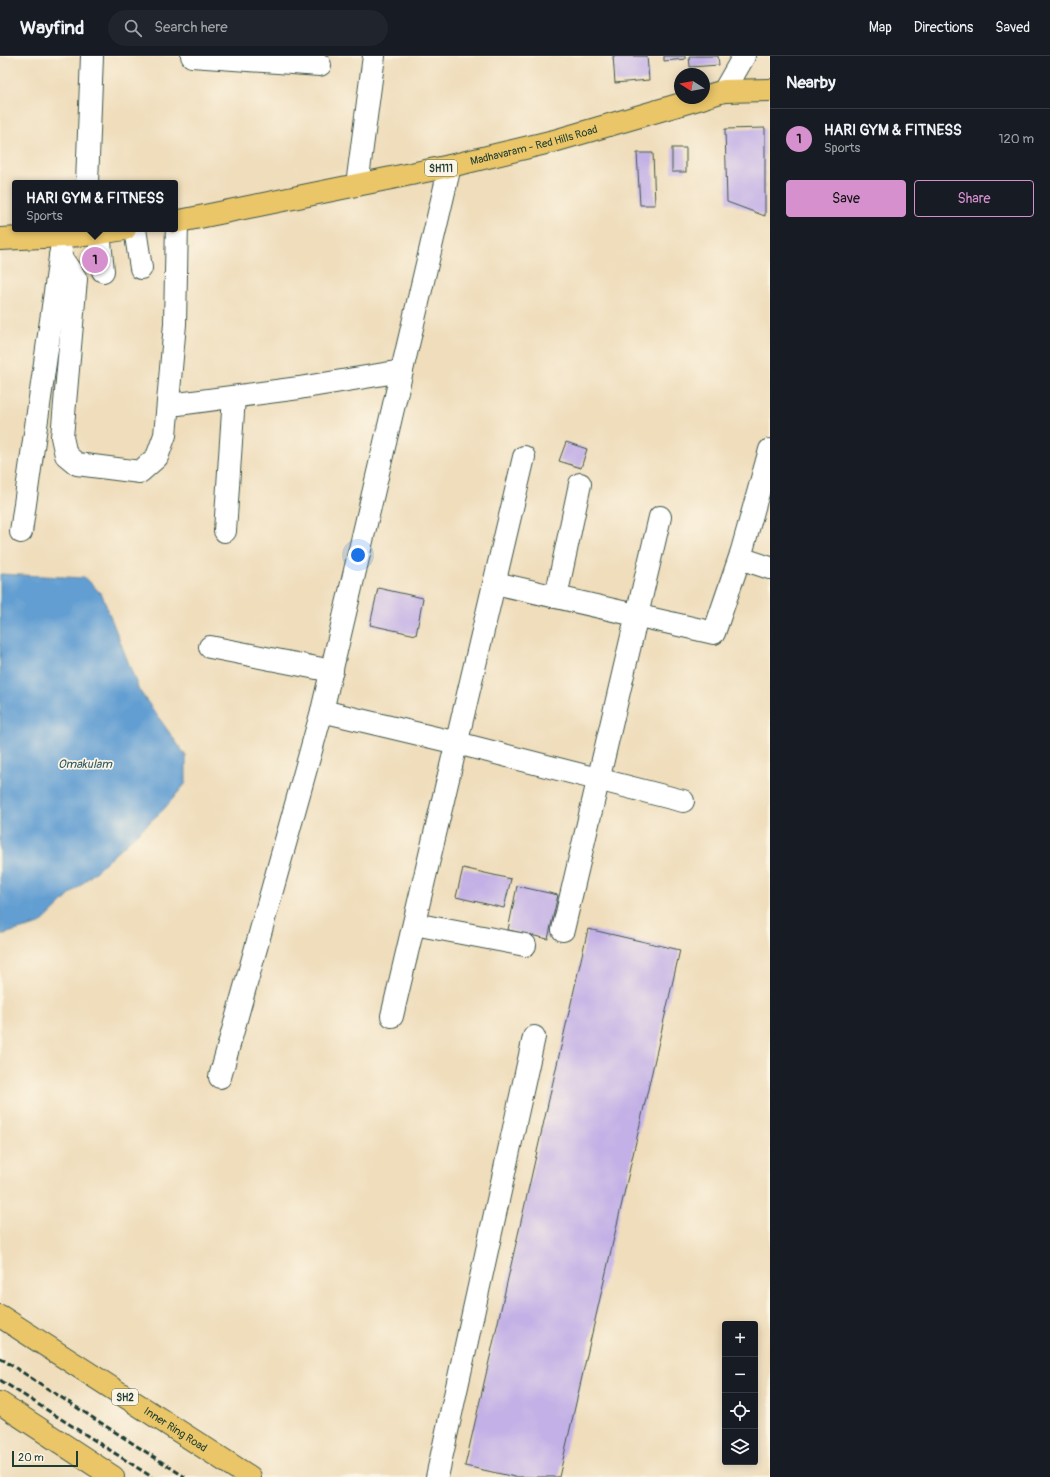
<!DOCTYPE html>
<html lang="en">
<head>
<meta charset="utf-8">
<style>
  :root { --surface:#171b24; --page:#20242c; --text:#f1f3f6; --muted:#9ea1a6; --line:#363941; --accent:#d690ce }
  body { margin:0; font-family:Pangolin,sans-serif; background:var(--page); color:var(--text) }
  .controls { position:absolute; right:12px; bottom:12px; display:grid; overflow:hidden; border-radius:4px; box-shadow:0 2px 10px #0003 }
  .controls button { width:36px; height:36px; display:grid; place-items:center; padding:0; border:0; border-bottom:1px solid var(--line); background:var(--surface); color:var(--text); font:20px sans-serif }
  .compass { position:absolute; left:674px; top:12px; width:36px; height:36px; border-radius:50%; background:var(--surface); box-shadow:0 2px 10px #0003; rotate:281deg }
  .scale { position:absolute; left:12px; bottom:10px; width:66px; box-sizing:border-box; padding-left:4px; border:2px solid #1f3d34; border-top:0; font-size:11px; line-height:14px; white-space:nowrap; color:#1f3d34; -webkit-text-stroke:3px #fcf5e5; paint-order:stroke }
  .you { position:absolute; left:358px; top:499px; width:14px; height:14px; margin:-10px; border:3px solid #fff; border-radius:50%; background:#1a73e8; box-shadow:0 0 0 6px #1a73e833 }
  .badge { display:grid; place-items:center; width:26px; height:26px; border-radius:50%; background:var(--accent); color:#111; font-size:13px; font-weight:700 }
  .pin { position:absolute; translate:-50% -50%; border:2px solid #fff; box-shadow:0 1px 4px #0006 }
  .popup { position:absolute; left:12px; top:124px; width:166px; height:52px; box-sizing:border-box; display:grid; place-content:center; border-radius:4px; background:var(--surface); filter:drop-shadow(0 1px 3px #0005); font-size:13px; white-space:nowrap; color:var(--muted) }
  .popup b { font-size:15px; color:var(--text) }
  .popup::after { content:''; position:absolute; left:50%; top:100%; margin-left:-8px; border:8px solid transparent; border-top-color:var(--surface) }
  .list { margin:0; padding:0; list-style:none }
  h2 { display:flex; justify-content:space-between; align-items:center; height:52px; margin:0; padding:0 16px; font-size:17px }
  h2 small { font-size:13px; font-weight:400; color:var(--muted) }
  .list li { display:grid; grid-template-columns:26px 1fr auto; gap:12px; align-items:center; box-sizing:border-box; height:60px; padding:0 16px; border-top:1px solid var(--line) }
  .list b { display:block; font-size:15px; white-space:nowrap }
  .list p { margin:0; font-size:13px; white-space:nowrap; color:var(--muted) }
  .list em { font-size:13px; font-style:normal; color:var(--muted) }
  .actions { display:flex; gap:8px; padding:12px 16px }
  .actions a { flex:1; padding:9px 0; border:1px solid var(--accent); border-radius:4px; text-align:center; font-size:14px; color:var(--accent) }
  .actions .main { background:var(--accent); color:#111 }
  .icon { flex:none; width:22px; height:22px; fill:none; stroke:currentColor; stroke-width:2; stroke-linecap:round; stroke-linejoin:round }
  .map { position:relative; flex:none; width:770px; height:1421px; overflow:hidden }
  header { display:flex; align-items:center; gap:24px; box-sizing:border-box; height:56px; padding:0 20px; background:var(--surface); border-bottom:1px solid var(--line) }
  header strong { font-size:19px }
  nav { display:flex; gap:22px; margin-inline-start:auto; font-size:14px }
  .search { width:280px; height:36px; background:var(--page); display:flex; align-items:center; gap:10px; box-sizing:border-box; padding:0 14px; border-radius:22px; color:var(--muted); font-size:15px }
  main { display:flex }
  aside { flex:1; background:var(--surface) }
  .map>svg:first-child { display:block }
  .water { fill:#629ed2; stroke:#406e83 }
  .building { fill:#c2b0e6 }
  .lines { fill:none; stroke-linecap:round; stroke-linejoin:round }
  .minor-casing { stroke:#3e5548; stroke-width:24 }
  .major-casing { stroke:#3e5548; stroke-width:24 }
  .minor { stroke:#fff; stroke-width:22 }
  .major { stroke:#eac669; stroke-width:22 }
  .rail { stroke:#1f3d34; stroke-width:3; stroke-dasharray:6 3; stroke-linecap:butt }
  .labels { text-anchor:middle; stroke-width:3.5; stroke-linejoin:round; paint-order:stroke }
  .shield { fill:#fcf5e5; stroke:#617469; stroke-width:1 }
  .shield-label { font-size:10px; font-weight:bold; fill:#1f3d34 }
  .street-label { font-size:11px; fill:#1f3d34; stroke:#fcf5e5 }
  .water-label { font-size:12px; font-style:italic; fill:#335a63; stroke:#fcf5e5 }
</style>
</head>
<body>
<header>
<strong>Wayfind</strong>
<div class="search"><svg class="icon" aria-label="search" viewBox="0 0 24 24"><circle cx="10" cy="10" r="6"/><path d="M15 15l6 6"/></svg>Search here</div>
<nav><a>Map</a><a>Directions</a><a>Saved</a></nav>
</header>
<main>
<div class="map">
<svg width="770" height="1421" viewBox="0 0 770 1421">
  <rect width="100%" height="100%" fill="#fcf5e5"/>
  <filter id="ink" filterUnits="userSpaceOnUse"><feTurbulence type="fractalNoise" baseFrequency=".025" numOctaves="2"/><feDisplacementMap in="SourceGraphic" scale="8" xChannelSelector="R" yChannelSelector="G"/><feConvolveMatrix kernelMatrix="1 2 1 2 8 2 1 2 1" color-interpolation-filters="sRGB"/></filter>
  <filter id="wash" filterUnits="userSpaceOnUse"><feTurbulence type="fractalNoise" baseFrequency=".012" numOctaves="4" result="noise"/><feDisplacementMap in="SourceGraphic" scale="16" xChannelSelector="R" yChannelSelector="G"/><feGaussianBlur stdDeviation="0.9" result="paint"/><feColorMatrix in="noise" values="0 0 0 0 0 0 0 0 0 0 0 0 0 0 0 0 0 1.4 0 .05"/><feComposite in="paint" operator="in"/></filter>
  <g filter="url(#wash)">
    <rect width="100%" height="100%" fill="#efddbb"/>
    <!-- water -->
    <path class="water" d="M0 518 86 522 102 539 139 634 186 700V727L164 753 71 838 40 868 0 879Z"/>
    <g id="blocks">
      <!-- building -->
      <g class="building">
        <path d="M613 0H647L649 24 615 27Z"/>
        <path d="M664 0H685V3L664 5Z"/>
        <path d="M689 0H718L719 9 690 11Z"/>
        <path d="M765 72V160L727 146 725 73Z"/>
        <rect x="672" y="92" width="14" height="24"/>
        <path d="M637 97H653L655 149H640Z"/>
        <path d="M566 386 587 393 581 412 559 405Z"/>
        <path d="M378 532 423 542 416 579 370 569Z"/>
        <path d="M463 812 511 823 504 852 456 841Z"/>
        <path d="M517 830 558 839 548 883 508 874Z"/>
        <path d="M588 873 680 894 559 1421H515L465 1410Z"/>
      </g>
    </g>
  </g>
  <g filter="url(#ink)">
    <use href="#blocks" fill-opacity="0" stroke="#3e5548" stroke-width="1"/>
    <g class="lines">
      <defs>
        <g id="minor">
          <path d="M192 0 320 9"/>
          <path d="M724 35 744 0"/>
          <path d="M87 127 92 0"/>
          <path d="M357 129 374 0"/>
          <path d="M135 173 141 212"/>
          <path d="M99 176 103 215"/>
          <path d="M60 200 76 223 62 381 66 399 77 408 140 416 157 401 165 379 175 268 177 166"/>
          <path d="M178 348 299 332 402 315"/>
          <path d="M770 394 741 498 743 503 770 512"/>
          <path d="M225 475 234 341"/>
          <path d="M21 476 61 194"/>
          <path d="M495 527 714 577 741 498"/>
          <path d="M556 541 580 428"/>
          <path d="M210 591 332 615"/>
          <path d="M322 655 457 687 683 745"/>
          <path d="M414 868 525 889"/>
          <path d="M563 874 660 461"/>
          <path d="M392 960 524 401"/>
          <path d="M220 1021 322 655 450 110"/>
          <path d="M437 1421 534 981"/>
        </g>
        <g id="major">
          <path d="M704 41 724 35 770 34"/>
          <path id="s1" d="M175 166 450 110 554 85 702 42"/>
          <path d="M0 183 85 179 125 173"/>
          <path id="s2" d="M0 1260 250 1421"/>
          <path d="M0 1347 113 1421"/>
        </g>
      </defs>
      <!-- minor casing -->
      <use href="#minor" class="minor-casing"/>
      <!-- major casing -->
      <use href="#major" class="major-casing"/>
      <!-- minor -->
      <use href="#minor" class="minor"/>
      <!-- major -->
      <use href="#major" class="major"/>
      <!-- rail -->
      <g class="rail">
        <path d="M0 1302 185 1421"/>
        <path d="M0 1324 152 1421"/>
      </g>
    </g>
  </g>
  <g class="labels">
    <!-- shield labels -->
    <g class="shield">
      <rect x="425" y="104" width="32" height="16" rx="3"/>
      <rect x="112" y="1333" width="26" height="16" rx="3"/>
    </g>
    <g class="shield-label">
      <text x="441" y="116">SH111</text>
      <text x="125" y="1345">SH2</text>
    </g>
    <!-- street labels -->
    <g class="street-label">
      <text dy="4" stroke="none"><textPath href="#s1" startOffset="367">Madhavaram - Red Hills Road</textPath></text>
      <text dy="4" stroke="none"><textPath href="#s2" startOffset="209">Inner Ring Road</textPath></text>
    </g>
    <!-- water labels -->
    <g class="water-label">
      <text x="85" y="712">Omakulam</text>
    </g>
  </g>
</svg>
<div class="controls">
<button>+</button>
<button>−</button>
<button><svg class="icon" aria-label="locate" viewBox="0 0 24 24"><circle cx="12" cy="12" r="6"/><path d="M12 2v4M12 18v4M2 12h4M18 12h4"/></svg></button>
<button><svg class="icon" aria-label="layers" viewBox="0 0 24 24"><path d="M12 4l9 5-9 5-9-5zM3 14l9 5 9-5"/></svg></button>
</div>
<svg class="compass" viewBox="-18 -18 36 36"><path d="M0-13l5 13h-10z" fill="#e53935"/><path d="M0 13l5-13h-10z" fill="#9ea1a6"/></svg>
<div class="scale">20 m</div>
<div class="you"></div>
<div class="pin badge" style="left:95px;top:204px">1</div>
<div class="popup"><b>HARI GYM &amp; FITNESS</b>Sports</div>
</div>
<aside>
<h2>Nearby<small></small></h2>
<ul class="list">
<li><span class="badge">1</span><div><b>HARI GYM &amp; FITNESS</b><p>Sports</p></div><em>120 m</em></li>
</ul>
<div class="actions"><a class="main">Save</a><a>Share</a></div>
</aside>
</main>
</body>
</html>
